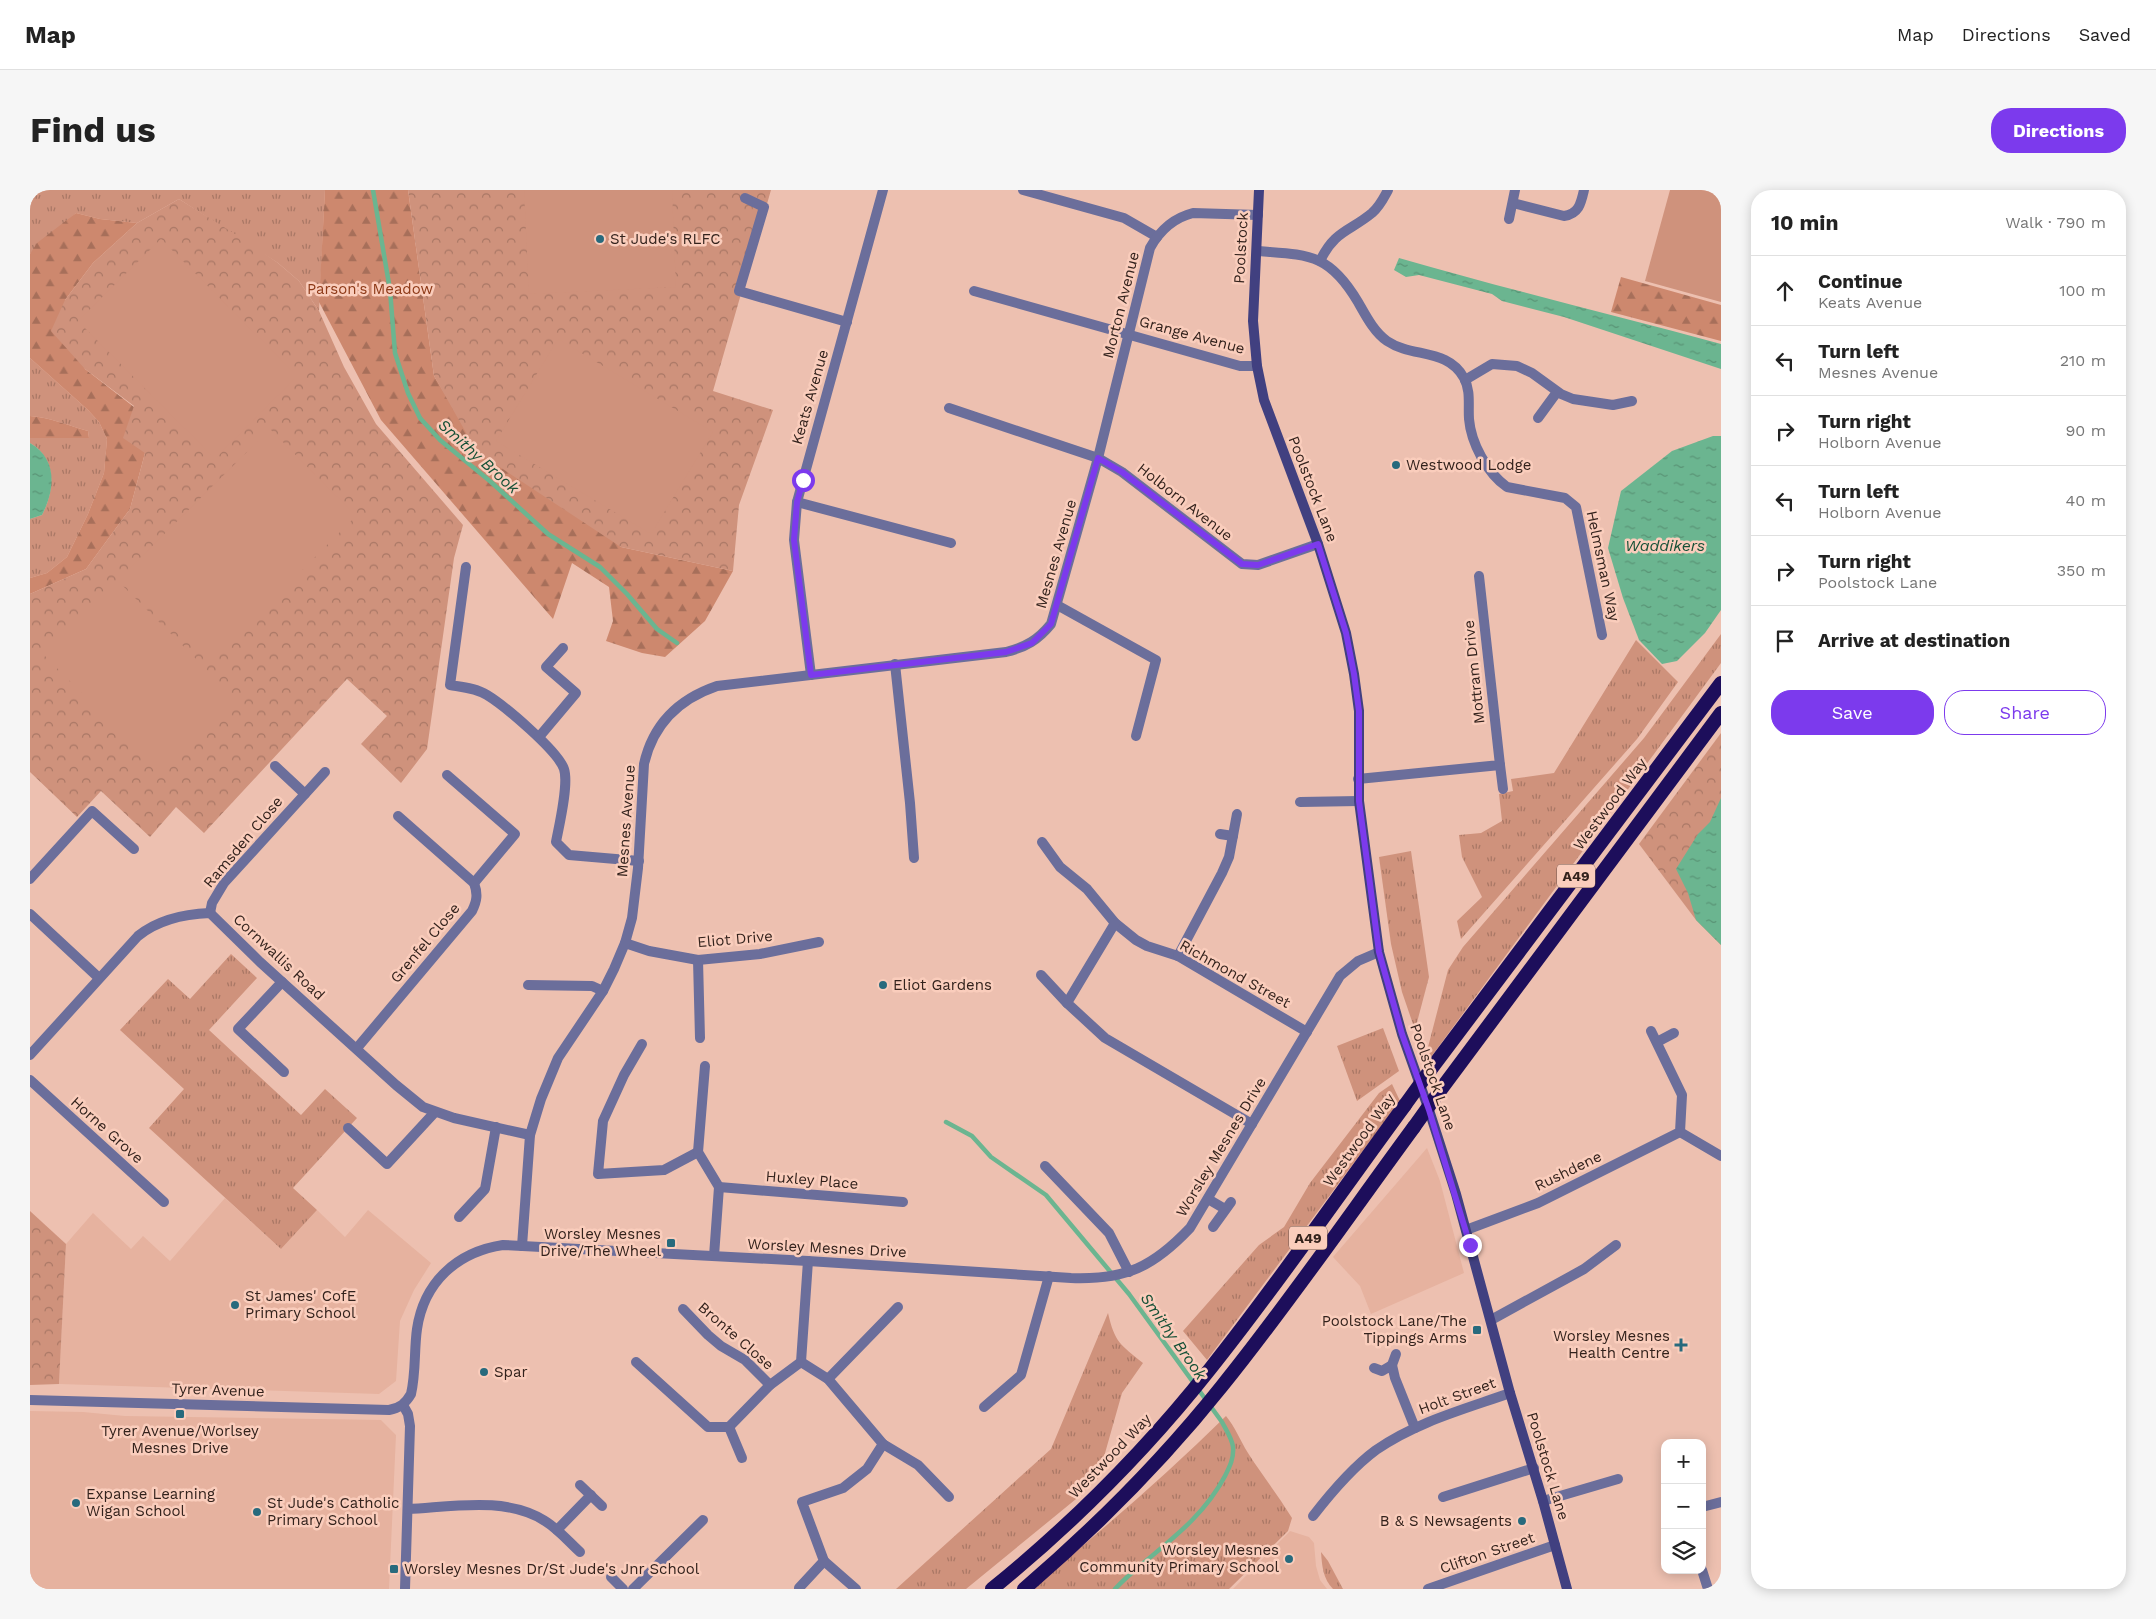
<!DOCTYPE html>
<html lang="en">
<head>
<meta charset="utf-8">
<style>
  :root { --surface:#fff; --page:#f6f6f6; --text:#222; --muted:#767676; --line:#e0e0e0; --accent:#7c3aed }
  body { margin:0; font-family:"Work Sans",sans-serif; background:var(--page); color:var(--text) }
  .controls { position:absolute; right:15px; bottom:15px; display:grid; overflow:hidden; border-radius:10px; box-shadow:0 2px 12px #0003 }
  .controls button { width:45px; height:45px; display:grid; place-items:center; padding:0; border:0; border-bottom:1px solid var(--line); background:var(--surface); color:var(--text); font:25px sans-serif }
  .stop { position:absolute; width:15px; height:15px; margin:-11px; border:4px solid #7c3aed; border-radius:50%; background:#fff }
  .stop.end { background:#7c3aed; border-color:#fff; box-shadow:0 1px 5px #0008 }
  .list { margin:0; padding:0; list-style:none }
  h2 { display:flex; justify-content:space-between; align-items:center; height:65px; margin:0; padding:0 20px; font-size:21px }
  h2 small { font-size:16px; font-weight:400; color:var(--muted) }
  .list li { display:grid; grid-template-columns:32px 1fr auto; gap:15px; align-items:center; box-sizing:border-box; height:70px; padding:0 20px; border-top:1px solid var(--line) }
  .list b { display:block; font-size:19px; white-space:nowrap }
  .list p { margin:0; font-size:16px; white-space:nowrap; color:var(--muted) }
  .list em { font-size:16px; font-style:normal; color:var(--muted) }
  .actions { display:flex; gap:10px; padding:15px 20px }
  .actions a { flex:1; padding:11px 0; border:1px solid var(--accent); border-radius:20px; text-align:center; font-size:18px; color:var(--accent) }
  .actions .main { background:var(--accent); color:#fff }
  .icon { flex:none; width:28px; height:28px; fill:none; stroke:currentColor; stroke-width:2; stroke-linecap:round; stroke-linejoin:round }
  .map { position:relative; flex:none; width:1691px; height:1399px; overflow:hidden; border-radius:20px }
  header { display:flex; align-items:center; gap:30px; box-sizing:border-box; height:70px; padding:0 25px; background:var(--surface); border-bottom:1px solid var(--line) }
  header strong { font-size:24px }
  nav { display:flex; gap:28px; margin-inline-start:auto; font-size:18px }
  .intro { display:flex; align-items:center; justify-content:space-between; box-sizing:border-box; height:120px; padding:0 30px }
  h1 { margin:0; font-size:35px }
  .button { padding:12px 22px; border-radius:20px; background:var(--accent); color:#fff; font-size:18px; font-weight:700 }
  main { display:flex; gap:30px; padding:0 30px }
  aside { flex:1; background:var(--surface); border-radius:20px; box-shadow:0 2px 12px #0003 }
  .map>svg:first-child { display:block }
  .built { fill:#e6b29f }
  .grass { fill:url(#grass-tufts) }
  .forest { fill:url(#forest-firs) }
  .park { fill:url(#park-crowns) }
  .pitch { fill:#cf927c }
  .water { fill:url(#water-ripples) }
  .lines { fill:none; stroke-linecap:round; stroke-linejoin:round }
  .stream { stroke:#6bb590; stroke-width:4.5 }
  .minor { stroke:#6b6e9b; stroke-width:10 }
  .tertiary { stroke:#6b6e9b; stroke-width:10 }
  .secondary { stroke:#414080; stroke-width:10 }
  .trunk { stroke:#1d0e5b; stroke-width:14 }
  .trunk-bridge { stroke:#1d0e5b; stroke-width:14 }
  .route { stroke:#7c3aed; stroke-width:6 }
  .poi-dot { fill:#286a7d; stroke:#facdbc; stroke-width:2 }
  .labels { text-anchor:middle; stroke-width:5; stroke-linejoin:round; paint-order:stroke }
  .shield { fill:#facdbc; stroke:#6f554c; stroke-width:1 }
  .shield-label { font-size:14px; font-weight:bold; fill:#33221c }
  .poi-label { font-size:15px; fill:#33221c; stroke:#facdbc; text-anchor:start }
  .street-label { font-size:15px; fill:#33221c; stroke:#facdbc }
  .park-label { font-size:15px; fill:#8d3917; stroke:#facdbc }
  .water-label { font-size:16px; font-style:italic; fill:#155036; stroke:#facdbc }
</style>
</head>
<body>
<header>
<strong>Map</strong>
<nav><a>Map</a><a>Directions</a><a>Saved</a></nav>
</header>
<div class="intro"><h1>Find us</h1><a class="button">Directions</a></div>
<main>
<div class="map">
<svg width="1691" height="1399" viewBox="0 0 1691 1399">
  <defs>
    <pattern id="grass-tufts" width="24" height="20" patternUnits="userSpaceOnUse" patternTransform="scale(1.25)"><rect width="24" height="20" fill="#cf927c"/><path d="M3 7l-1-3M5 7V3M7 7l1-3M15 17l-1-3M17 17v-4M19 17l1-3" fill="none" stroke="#a97765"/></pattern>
    <pattern id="forest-firs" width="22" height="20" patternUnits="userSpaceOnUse" patternTransform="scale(1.25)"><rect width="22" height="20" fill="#cd886e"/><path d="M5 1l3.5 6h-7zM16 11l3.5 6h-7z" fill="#a76f5a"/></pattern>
    <pattern id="park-crowns" width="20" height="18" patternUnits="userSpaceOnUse" patternTransform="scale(1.25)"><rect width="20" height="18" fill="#cf927c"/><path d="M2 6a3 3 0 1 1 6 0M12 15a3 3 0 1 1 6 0" fill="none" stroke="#a97765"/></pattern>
    <pattern id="water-ripples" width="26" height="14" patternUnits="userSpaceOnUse" patternTransform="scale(1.25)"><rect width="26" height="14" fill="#6bb590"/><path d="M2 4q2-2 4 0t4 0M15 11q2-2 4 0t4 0" fill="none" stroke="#599375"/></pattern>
  </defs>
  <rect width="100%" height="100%" fill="#edc0b0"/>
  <!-- built -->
  <g class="built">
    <path d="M1397 958 1410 991 1434 1083 1341 1124 1330 1096 1303 1067Z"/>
    <path d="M195 1008 251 1059 287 1020 315 1047 338 1020 401 1073 384 1100 370 1131 366 1191 349 1204 29 1194 36 1054 63 1023 101 1059 113 1046 140 1071Z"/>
    <path d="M0 1221 53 1222 95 1226 351 1230 366 1245 359 1399H0Z"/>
    <path d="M1260 1341 1279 1347 1284 1353 1286 1376 1290 1390 1297 1399H1203Z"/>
  </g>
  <!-- grass -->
  <g class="grass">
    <path d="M0 0H295L289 121 269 91 248 73 149 9 107 33 70 29 46 23 0 64Z"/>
    <path d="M0 168 58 220 69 232 77 249 74 283 58 324 37 367 17 383 0 388V329L12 325C25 300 27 269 0 253V248H59L58 241C40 236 18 227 0 226Z"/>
    <path d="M1691 444V473L1401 867 1397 861 1418 780 1433 757 1614 548Z"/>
    <path d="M1606 450 1648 492 1607 549 1431 749 1427 731 1452 707 1432 667 1429 645 1451 643 1472 631 1469 604 1483 601 1481 589 1524 583Z"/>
    <path d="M1381 661 1399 787 1385 840 1372 802 1361 754 1349 667Z"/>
    <path d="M201 764 227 788 179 840 271 925 295 899 327 928 263 998 287 1020 251 1059 119 938 154 899 90 840 138 789 160 809Z"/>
    <path d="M1353 838 1369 881 1327 911 1307 856Z"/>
    <path d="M1362 894 1370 911 1177 1170 1153 1141 1229 1055 1254 1037 1280 993 1349 903Z"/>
    <path d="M1078 1123C1085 1153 1090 1154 1113 1173L1092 1203 1068 1288 1046 1309 936 1399H866L1021 1259Z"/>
    <path d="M1196 1226C1205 1237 1210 1250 1218 1263 1232 1285 1248 1305 1262 1328L1258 1341 1199 1399H1000C1068 1344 1134 1287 1196 1226Z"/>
    <path d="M1291 1362 1298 1371 1313 1399H1303C1293 1389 1292 1376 1291 1362Z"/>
  </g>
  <!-- forest -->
  <g class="forest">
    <path d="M295 0H378L404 186 420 212 591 357 703 381 675 431 635 467 612 463 576 451 583 431 579 397 542 373 523 429 351 230 289 112Z"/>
    <path d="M46 23 70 29 107 33 63 73 35 110 55 179 104 217 115 263 100 319 56 379 0 404V388L17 383 37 367 58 324 74 283 77 249 69 232 58 220 0 168V64L7 53Z"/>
    <path d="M1591 87 1691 115V151L1581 122Z"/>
    <path d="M0 226C18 227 40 236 58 241L59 248H0Z"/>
  </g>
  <!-- park -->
  <g class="park">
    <path d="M378 0H741L683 201 743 220 709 315 703 381 591 357 447 262 404 186Z"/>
    <path d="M149 9 221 54 248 73 269 91 289 121 314 177 346 234 433 335 424 368 397 559 371 593 331 554 357 526 317 489 174 643 146 617 120 647 71 601 47 627 0 582V404L56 379 100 319 115 263 93 248 104 216 55 179 21 141 35 110 63 73 107 33Z"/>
    <path d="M1691 543V755L1666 730 1609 654Z"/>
    <path d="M0 1021 36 1054 29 1194 0 1195Z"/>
  </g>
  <!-- pitch -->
  <g class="pitch">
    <path d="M494 0H642L646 97 499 104Z"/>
    <path d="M1640 0H1691V112L1615 91Z"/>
    <path d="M131 49 267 186 185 269 48 131Z"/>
    <path d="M528 149 683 242 621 344 466 251Z"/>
    <path d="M240 239 326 326 181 471 94 384Z"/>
    <path d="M88 391 206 509 131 583 14 465Z"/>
  </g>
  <!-- water -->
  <g class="water">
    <path d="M1369 68C1476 99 1584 125 1691 154V179L1534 127 1472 111 1462 104 1389 85 1376 87 1364 80Z"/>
    <path d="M1683 246H1691V420L1675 443 1647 471 1632 474 1609 450 1593 408 1578 358 1591 301 1642 261Z"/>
    <path d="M0 253C28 269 25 300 12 325L0 329Z"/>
    <path d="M1691 608V755L1666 730 1658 703 1646 679 1668 644 1680 632Z"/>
  </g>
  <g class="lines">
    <!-- stream -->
    <g class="stream">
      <path d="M343 0 360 100 365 163 378 203 390 228 410 250 461 292 518 344 570 377 597 404 627 439 647 453"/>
      <path d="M916 932 942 946 961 967 1016 1005 1099 1104 1192 1232C1196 1240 1202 1248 1203 1257 1204 1268 1200 1276 1195 1286 1176 1322 1147 1345 1117 1370 1105 1380 1095 1388 1085 1399"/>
    </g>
    <!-- minor -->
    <g class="minor">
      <path d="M993 0 1094 28 1127 47"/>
      <path d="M715 8 734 17 709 101 817 132"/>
      <path d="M1483 13 1534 26C1549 24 1551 13 1554 0"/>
      <path d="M1479 29 1485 0"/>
      <path d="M1227 61C1279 65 1299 63 1328 112 1336 126 1344 142 1357 151 1382 168 1418 158 1434 188 1441 201 1438 215 1439 229 1441 253 1457 283 1477 297L1535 308 1546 317 1572 445"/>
      <path d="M1290 71C1305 40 1319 42 1342 23 1350 16 1353 9 1358 0"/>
      <path d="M944 101 1210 176H1227"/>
      <path d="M1435 190 1462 174 1487 176 1502 183 1531 204 1543 209 1583 215 1602 211"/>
      <path d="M919 218 1068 268 1092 282 1212 374 1228 375 1288 354"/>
      <path d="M1508 228 1527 202"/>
      <path d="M767 312 921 353"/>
      <path d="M436 377 420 495C432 497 446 498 457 505 475 516 528 561 534 579 539 594 529 636 526 652L539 665 609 671"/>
      <path d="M1027 415 1126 470 1106 546"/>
      <path d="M865 474 880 613 884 668"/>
      <path d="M781 485 764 350 767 312 853 0"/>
      <path d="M509 547 546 503 516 477 533 458"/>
      <path d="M1470 575 1473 599"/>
      <path d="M417 585 485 644 444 693"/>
      <path d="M1328 589 1470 575 1449 386"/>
      <path d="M275 604 295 582"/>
      <path d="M1270 612 1329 611"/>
      <path d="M1190 644 1203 646"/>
      <path d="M1012 652 1030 677 1057 699 1085 733 1106 750 1117 756 1148 766 1277 842"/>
      <path d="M0 689 62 621 104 659"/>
      <path d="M180 723 182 713 194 693 275 604 245 576"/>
      <path d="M0 724 69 788"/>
      <path d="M1085 733 1037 813 1075 848 1222 934"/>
      <path d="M595 753 619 761 668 770 730 764 789 752"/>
      <path d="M1148 766 1192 683 1199 667 1207 624"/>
      <path d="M668 770 670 848"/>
      <path d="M1011 785 1037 813"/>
      <path d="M252 792 208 839 254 882"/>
      <path d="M498 795 562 796 573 801"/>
      <path d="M1627 852 1644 843"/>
      <path d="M612 854 594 885 573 931 568 984 634 980 668 962"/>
      <path d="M327 858 442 721C447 711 448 704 444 693L368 626"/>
      <path d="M0 865 108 746C129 729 154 724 180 723L230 772 366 895 393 917 424 928 500 945"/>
      <path d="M675 876 668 962 689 997 684 1066"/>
      <path d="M0 890 134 1012"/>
      <path d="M318 938 357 974 405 922"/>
      <path d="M1650 942 1691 966"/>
      <path d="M1015 976 1079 1043 1099 1082"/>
      <path d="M689 997 873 1012"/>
      <path d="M1178 1009 1195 1019"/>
      <path d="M429 1027 455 999 466 937"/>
      <path d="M1183 1037 1201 1012"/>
      <path d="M1436 1040 1508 1013 1650 942 1652 905 1621 841"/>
      <path d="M492 1056 500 945 511 909 528 868 573 801 584 779 595 753 602 728 608 678 614 574C623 534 649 509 687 496L976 462C996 457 1008 450 1021 434L1068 268 1120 58C1130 40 1143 28 1163 23L1228 25"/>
      <path d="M653 1119 678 1145 691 1156 715 1170 740 1195"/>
      <path d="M1461 1130 1554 1079 1586 1055"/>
      <path d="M606 1172 678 1237H699L740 1195 771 1172 778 1071"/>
      <path d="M1362 1175 1366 1164"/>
      <path d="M1344 1178 1352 1181 1362 1175 1365 1188 1385 1238"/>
      <path d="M798 1189 868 1117"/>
      <path d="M373 1215 378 1224 380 1236 375 1399"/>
      <path d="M954 1217 991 1185 1019 1086"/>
      <path d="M699 1237 712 1268"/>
      <path d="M853 1254 888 1275 919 1307"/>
      <path d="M550 1295 572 1316"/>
      <path d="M1413 1307 1504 1278"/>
      <path d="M1513 1311 1588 1289"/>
      <path d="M1672 1317 1691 1312"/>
      <path d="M378 1319C421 1317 477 1306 515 1331 528 1339 539 1352 550 1362"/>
      <path d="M1283 1326C1300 1304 1323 1277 1346 1260 1386 1232 1435 1219 1480 1203"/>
      <path d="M527 1340 561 1305"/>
      <path d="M794 1371 826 1399"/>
      <path d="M1672 1380 1678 1399"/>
      <path d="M581 1387 593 1399"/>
      <path d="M769 1398 794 1371 772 1312 813 1298 837 1279 853 1254 798 1189 771 1172"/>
      <path d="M603 1399 673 1330"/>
      <path d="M1398 1399 1525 1355"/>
    </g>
    <!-- tertiary -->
    <path class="tertiary" d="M0 1210 359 1220C370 1218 376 1213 381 1204 386 1183 384 1160 387 1139 394 1092 427 1062 473 1055L778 1071 1041 1088C1096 1090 1123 1077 1160 1038L1310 786 1328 771 1349 762"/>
    <!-- secondary -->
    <path class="secondary" d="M1229 0 1223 131 1227 176 1234 210 1288 354 1316 443 1324 484 1329 521V611L1349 762 1372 844 1399 920 1426 1004 1480 1203 1513 1311 1537 1399"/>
    <!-- trunk -->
    <g class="trunk">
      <path d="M1401 879 1691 493"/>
      <path d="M1409 902 1691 523"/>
      <path d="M962 1399C1042 1334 1116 1260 1180 1179 1248 1094 1310 1003 1375 915"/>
      <path d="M994 1399C1065 1338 1133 1270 1192 1196 1259 1113 1320 1024 1384 937"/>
    </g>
    <!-- trunk-bridge -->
    <g class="trunk-bridge">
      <path d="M1375 915 1401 879"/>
      <path d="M1384 937 1409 902"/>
    </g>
  </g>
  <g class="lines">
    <!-- route -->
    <path class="route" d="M773 290 767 312 764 350 781 485 976 462 1002 453 1021 434 1068 268 1092 282 1212 374 1228 375 1288 354 1316 443 1324 484 1329 521V611L1349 762 1372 844 1399 920 1440 1055"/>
  </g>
  <!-- markers -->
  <g class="poi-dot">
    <circle cx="570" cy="49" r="5"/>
    <circle cx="1366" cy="275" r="5"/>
    <circle cx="853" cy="795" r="5"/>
    <rect x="636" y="1048" width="10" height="10" rx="2.5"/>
    <circle cx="205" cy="1115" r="5"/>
    <rect x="1442" y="1135" width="10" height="10" rx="2.5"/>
    <path d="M1648.5 1147.5h5v5h5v5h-5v5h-5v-5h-5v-5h5z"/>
    <circle cx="454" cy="1182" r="5"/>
    <rect x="145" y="1219" width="10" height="10" rx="2.5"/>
    <circle cx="46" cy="1313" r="5"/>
    <circle cx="227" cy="1322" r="5"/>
    <circle cx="1492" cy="1331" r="5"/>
    <circle cx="1259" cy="1369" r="5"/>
    <rect x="359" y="1374" width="10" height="10" rx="2.5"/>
  </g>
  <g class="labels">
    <!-- shield labels -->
    <g class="shield">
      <rect x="1527" y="674.5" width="38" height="23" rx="4"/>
      <rect x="1259" y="1036.5" width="38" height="23" rx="4"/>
    </g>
    <g class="shield-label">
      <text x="1546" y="691">A49</text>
      <text x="1278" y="1053">A49</text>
    </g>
    <!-- poi labels -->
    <g class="poi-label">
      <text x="580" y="54">St Jude's RLFC</text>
      <text x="1376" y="280">Westwood Lodge</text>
      <text x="863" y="800">Eliot Gardens</text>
      <text x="631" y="1049" text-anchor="end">Worsley Mesnes<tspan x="631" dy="17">Drive/The Wheel</tspan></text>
      <text x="215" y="1111">St James' CofE<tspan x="215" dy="17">Primary School</tspan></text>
      <text x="1437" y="1136" text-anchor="end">Poolstock Lane/The<tspan x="1437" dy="17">Tippings Arms</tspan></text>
      <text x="1640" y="1151" text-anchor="end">Worsley Mesnes<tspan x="1640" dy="17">Health Centre</tspan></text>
      <text x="464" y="1187">Spar</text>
      <text x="150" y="1246" text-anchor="middle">Tyrer Avenue/Worlsey<tspan x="150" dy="17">Mesnes Drive</tspan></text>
      <text x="56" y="1309">Expanse Learning<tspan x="56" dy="17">Wigan School</tspan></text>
      <text x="237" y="1318">St Jude's Catholic<tspan x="237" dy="17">Primary School</tspan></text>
      <text x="1482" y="1336" text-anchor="end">B &amp; S Newsagents</text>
      <text x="1249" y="1365" text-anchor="end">Worsley Mesnes<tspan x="1249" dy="17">Community Primary School</tspan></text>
      <text x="374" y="1384">Worsley Mesnes Dr/St Jude's Jnr School</text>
    </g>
    <!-- street labels -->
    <g class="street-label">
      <text transform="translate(1211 58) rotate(-87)" y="5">Poolstock</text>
      <text transform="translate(1091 115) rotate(-76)" y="5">Morton Avenue</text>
      <text transform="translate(1162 145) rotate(15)" y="5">Grange Avenue</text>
      <text transform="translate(780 207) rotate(-74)" y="5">Keats Avenue</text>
      <text transform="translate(1283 299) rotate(69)" y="5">Poolstock Lane</text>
      <text transform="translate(1155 312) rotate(38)" y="5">Holborn Avenue</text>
      <text transform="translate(1026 364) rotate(-74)" y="5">Mesnes Avenue</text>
      <text transform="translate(1573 376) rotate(78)" y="5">Helmsman Way</text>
      <text transform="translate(1444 482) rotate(-96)" y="5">Mottram Drive</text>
      <text transform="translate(1580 614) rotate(-53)" y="5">Westwood Way</text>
      <text transform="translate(596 631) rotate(-86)" y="5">Mesnes Avenue</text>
      <text transform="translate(213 652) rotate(-50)" y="5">Ramsden Close</text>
      <text transform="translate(705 749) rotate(-5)" y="5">Eliot Drive</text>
      <text transform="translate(395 753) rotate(-50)" y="5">Grenfel Close</text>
      <text transform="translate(249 767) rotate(43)" y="5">Cornwallis Road</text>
      <text transform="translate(1205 784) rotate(29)" y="5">Richmond Street</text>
      <text transform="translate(1403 887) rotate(71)" y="5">Poolstock Lane</text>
      <text transform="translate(77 940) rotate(42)" y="5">Horne Grove</text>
      <text transform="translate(1329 950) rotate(-54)" y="5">Westwood Way</text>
      <text transform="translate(1191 957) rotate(-59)" y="5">Worsley Mesnes Drive</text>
      <text transform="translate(1538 981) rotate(-26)" y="5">Rushdene</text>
      <text transform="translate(782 990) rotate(5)" y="5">Huxley Place</text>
      <text transform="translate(797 1058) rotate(3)" y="5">Worsley Mesnes Drive</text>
      <text transform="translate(706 1146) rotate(41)" y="5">Bronte Close</text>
      <text transform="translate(188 1200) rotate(2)" y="5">Tyrer Avenue</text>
      <text transform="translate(1427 1206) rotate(-20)" y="5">Holt Street</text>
      <text transform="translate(1080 1266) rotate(-46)" y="5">Westwood Way</text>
      <text transform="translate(1518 1276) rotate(73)" y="5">Poolstock Lane</text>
      <text transform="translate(1457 1363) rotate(-19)" y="5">Clifton Street</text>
    </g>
    <!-- park labels -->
    <g class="park-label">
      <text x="340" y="104">Parson's Meadow</text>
    </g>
    <!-- water labels -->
    <g class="water-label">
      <text transform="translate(449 266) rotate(42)" y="6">Smithy Brook</text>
      <text x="1635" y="361">Waddikers</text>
      <text transform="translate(1144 1146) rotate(55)" y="6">Smithy Brook</text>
    </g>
  </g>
</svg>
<div class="controls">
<button>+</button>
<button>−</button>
<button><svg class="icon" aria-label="layers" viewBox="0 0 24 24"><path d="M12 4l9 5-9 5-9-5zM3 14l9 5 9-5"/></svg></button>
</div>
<div class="stop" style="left:773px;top:290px"></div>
<div class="stop end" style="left:1440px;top:1055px"></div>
</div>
<aside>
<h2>10 min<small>Walk · 790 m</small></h2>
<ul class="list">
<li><svg class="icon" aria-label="ahead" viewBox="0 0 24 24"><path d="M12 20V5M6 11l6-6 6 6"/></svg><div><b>Continue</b><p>Keats Avenue</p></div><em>100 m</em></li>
<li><svg class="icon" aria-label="left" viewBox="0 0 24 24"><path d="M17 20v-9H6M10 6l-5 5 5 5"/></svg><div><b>Turn left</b><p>Mesnes Avenue</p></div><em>210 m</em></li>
<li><svg class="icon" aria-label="right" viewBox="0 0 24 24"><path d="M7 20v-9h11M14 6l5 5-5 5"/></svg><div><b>Turn right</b><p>Holborn Avenue</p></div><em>90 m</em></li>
<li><svg class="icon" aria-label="left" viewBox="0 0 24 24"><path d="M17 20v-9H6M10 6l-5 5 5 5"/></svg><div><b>Turn left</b><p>Holborn Avenue</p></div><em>40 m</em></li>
<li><svg class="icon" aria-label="right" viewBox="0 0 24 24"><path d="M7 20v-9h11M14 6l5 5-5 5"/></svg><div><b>Turn right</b><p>Poolstock Lane</p></div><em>350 m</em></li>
<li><svg class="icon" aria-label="arrive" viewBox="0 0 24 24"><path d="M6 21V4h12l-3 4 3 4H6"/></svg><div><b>Arrive at destination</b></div></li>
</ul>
<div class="actions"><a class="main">Save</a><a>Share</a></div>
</aside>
</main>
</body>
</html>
